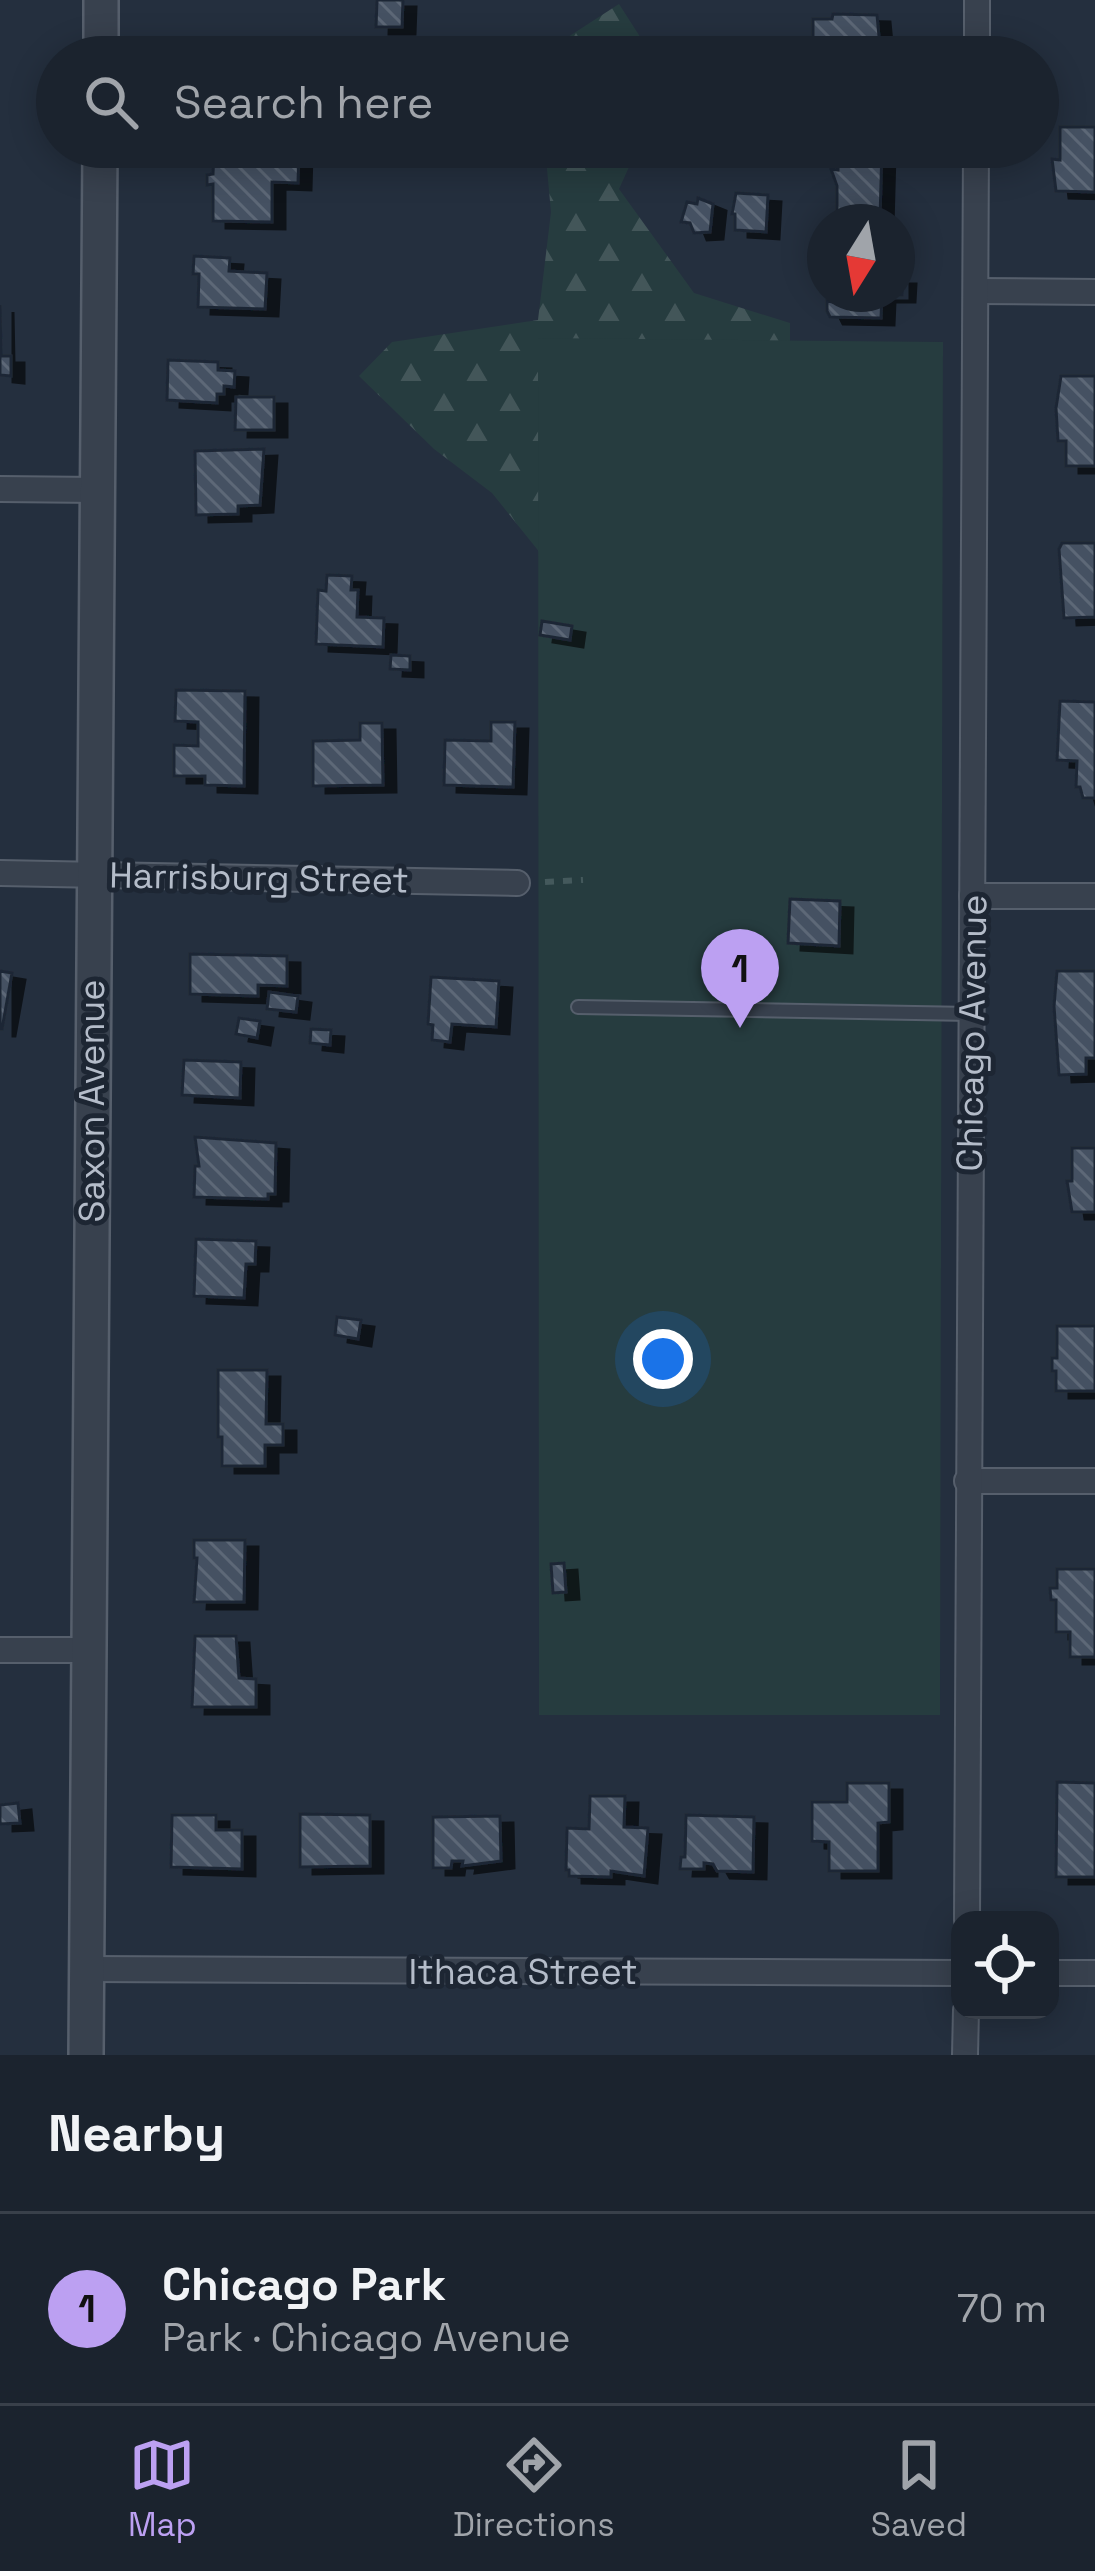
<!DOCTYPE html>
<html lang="en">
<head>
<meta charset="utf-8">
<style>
  :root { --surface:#1b232e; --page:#242b36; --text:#f1f3f6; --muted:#a0a4aa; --line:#39404a; --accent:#bca0f2 }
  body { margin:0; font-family:"Space Grotesk",sans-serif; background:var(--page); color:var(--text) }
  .controls { position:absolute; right:36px; bottom:36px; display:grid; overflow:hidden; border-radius:24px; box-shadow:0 6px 30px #0003 }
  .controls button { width:108px; height:108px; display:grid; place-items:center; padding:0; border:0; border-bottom:3px solid var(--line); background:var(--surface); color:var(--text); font:60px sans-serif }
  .compass { position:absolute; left:807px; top:204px; width:108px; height:108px; border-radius:50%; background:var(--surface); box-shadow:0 6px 30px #0003; rotate:191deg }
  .you { position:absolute; left:663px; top:1359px; width:42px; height:42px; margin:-30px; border:9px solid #fff; border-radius:50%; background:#1a73e8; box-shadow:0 0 0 18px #1a73e833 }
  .badge { display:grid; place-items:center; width:78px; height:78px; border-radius:50%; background:var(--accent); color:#111; font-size:39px; font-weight:700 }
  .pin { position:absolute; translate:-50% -99px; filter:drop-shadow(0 3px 6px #0008) }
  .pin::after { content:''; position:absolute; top:63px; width:42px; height:36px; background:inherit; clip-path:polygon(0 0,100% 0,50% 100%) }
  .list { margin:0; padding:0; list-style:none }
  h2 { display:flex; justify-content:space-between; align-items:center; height:156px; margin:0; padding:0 48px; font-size:51px }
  h2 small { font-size:39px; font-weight:400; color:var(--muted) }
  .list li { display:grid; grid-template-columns:78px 1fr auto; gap:36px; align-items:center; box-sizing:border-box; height:192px; padding:0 48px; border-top:3px solid var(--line) }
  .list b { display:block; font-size:45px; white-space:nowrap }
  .list p { margin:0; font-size:39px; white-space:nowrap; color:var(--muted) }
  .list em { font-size:39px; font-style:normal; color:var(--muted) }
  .icon { flex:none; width:66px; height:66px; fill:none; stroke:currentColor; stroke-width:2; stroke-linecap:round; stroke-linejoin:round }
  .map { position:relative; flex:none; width:1095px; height:2055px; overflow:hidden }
  .search { position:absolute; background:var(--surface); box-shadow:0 6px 30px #0003; left:36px; right:36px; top:36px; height:132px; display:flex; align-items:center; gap:30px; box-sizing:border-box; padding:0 42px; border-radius:66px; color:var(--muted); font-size:45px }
  .sheet { height:348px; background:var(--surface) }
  nav { display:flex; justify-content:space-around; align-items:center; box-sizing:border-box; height:168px; border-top:3px solid var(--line); background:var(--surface); font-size:33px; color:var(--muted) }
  nav a { display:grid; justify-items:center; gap:6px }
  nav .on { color:var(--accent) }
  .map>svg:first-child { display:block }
  .forest { fill:url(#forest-firs) }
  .green { fill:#263c3f }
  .building { fill:url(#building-back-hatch); stroke:#1f2835; stroke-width:3; filter:url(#shadow) }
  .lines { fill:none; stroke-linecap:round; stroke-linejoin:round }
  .service-casing { stroke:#565f6c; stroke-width:16 }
  .minor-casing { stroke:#565f6c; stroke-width:28 }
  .tertiary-casing { stroke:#565f6c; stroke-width:38 }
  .path { stroke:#44595c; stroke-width:6; stroke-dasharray:9 9; stroke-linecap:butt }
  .service { stroke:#38414e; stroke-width:12 }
  .minor { stroke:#38414e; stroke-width:24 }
  .tertiary { stroke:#38414e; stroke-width:33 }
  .labels { text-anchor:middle; stroke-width:10; stroke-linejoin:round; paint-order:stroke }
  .street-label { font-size:36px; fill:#b4bcc9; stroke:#1d2633 }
</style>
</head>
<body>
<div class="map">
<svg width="1095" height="2055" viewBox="0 0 1095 2055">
  <defs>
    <pattern id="forest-firs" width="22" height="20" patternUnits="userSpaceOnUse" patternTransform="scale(3)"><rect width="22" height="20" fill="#263c3f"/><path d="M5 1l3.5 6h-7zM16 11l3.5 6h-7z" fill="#435659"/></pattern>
    <pattern id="building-back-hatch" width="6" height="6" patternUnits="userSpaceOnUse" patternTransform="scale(3)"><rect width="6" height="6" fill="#455162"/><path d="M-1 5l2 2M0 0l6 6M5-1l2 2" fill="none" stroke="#5d6877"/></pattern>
    <filter id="shadow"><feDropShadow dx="13" dy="7" stdDeviation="0" flood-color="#0009"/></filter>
  </defs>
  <rect width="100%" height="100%" fill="#242f3e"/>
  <!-- forest -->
  <g class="forest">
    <path d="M619 4 653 57H537Z"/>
    <path d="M545 147H638L619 189 694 293 790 323V387L553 569 492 493 434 449 359 376 392 342 538 320 551 212Z"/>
  </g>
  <!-- green -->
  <path class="green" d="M538 338 943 342 940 1715H539Z"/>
  <!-- building -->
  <g class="building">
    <path d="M377 0H403L402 27H376Z"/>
    <path d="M833 14 877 15 880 47 876 46V57H833L834 41H813V19H832Z"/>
    <path d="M1060 127H1095V192L1056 191 1052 159 1060 160Z"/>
    <path d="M220 147H299L298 183 272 182V222L213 221V184L207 185V175L213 174 214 152 220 153Z"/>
    <path d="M399 147H420L419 159 398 158Z"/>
    <path d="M838 147H882L880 219 837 218V186L831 169 838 170Z"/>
    <path d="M736 193 768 195 766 232 735 230V214H732Z"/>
    <path d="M698 198 713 204 710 232 694 233 690 223 681 222 687 202 697 204Z"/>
    <path d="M194 256 230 258 229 271 267 273 265 309 198 307 199 274H193Z"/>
    <path d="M897 277H903L902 295H882L881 318 830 317 827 311V301L833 302V294H897Z"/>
    <path d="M0 305 1 356H11V376L0 375Z"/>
    <path d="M168 360 218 362V370L235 371 234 387 224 386V394H217V403L167 400Z"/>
    <path d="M1061 376H1095V466H1066V441H1058L1056 408Z"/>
    <path d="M236 397H274V430H235Z"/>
    <path d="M264 449 260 505 238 506V514L196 515 195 451Z"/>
    <path d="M1062 543H1095V617L1064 618 1059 549Z"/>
    <path d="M327 575 352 576 351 590H358L357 617 384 618 383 647 316 644 318 590 326 591Z"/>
    <path d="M542 621 572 626 570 640 540 635Z"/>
    <path d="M391 655 410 656V670L390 669Z"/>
    <path d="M176 690 245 691 244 786 205 785V776H174V745L198 746V722L175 721Z"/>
    <path d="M1060 701 1095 702V798H1083L1080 787H1076L1077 761 1057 760Z"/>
    <path d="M491 722H515L513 787 444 785 445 740 491 741Z"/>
    <path d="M360 723H382L383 785 313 786V741L360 740Z"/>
    <path d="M790 899 840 901 839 946 788 943Z"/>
    <path d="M190 954 287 956V986L258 985V996L190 994Z"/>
    <path d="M0 971 12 973 2 1029H0Z"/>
    <path d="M1057 971H1095V1058H1086V1074L1059 1075 1054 1006Z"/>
    <path d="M431 977 499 981 496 1027 452 1024 450 1042 432 1040 433 1025 428 1024Z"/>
    <path d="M269 992 298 996 296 1012 267 1009Z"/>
    <path d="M239 1018 260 1021 257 1038 236 1034Z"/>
    <path d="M311 1029 331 1030 330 1045 310 1043Z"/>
    <path d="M184 1060 241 1062 240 1098 182 1095Z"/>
    <path d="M195 1137 276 1143 275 1194H268V1199L194 1197 195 1166H199Z"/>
    <path d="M1072 1148H1095V1212H1072L1067 1181H1072Z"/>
    <path d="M196 1239 256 1241 255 1264H246L244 1298 194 1296Z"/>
    <path d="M337 1317 361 1320 358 1339 335 1335Z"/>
    <path d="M1057 1326H1095V1391H1056V1371H1052V1358H1057Z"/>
    <path d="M218 1370H267L266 1424H283V1445H265V1466H222V1437H218Z"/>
    <path d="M194 1540H245L244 1602H194L197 1558H194Z"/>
    <path d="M564 1563 566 1592 553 1593 551 1564Z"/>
    <path d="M1057 1569H1095V1657H1070V1632H1056V1600H1051L1050 1588H1057Z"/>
    <path d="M195 1636H236L239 1678 256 1679V1707H192Z"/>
    <path d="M1057 1782 1095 1783V1877H1056Z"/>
    <path d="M847 1783H889V1822L878 1823V1871H829V1842L812 1841V1802H847Z"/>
    <path d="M590 1796H625L624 1827 648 1828 644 1876 611 1871V1877L569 1876V1870H566L567 1828 589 1829Z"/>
    <path d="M18 1803 20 1823 0 1824V1805Z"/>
    <path d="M300 1814 370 1815V1866L300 1867Z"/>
    <path d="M172 1815H216V1830H242V1869L171 1867Z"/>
    <path d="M686 1815 754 1817 753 1872 717 1871 713 1864 704 1863V1869H680L681 1857H685Z"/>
    <path d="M500 1816 501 1861 462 1866 463 1861H452L451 1868H433V1817Z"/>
  </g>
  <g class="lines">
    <defs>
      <path id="service" d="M578 1007 971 1014"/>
      <g id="minor">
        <path d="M977 57V0"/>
        <path d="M976 291 1095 292"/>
        <path d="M0 489 98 490"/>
        <path d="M0 873 517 883"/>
        <path d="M972 896H1095"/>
        <path d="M967 1481H1095"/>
        <path d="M0 1650H89"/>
        <path d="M967 1920 976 147"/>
        <path d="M87 1969 960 1973"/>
        <path d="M1050 1973H1095"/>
        <path d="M965 2055 966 2010"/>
      </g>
      <g id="tertiary">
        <path d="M101 57V0"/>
        <path d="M86 2055 100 147"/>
      </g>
    </defs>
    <!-- service casing -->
    <use href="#service" class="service-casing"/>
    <!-- minor casing -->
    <use href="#minor" class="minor-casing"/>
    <!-- tertiary casing -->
    <use href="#tertiary" class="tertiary-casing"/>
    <!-- path -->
    <path class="path" d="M545 882 583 880"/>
    <!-- service -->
    <use href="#service" class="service"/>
    <!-- minor -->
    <use href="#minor" class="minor"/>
    <!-- tertiary -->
    <use href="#tertiary" class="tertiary"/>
  </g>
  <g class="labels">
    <!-- street labels -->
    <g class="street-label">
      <text transform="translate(259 877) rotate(1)" y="13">Harrisburg Street</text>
      <text transform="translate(971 1033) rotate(-89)" y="13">Chicago Avenue</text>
      <text transform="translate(91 1101) rotate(-90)" y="13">Saxon Avenue</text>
      <text x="523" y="1984">Ithaca Street</text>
    </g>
  </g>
</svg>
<div class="controls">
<button><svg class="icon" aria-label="locate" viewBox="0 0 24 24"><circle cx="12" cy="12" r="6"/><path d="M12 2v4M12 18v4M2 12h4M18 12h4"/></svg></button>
</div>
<svg class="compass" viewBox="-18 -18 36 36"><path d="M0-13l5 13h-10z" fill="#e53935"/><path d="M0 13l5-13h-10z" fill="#a0a4aa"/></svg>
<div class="you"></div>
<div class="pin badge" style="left:740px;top:1028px">1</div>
<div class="search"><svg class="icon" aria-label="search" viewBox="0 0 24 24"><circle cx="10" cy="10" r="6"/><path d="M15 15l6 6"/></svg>Search here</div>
</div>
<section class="sheet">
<h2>Nearby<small></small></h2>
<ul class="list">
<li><span class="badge">1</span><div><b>Chicago Park</b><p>Park · Chicago Avenue</p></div><em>70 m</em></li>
</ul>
</section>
<nav>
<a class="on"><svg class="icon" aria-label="map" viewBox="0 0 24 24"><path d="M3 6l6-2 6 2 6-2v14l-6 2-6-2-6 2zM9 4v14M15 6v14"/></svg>Map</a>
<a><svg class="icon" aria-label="directions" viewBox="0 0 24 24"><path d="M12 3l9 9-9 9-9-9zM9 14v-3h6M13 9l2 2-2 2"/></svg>Directions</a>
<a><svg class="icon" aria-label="saved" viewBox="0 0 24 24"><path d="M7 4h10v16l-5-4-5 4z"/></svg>Saved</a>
</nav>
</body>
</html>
